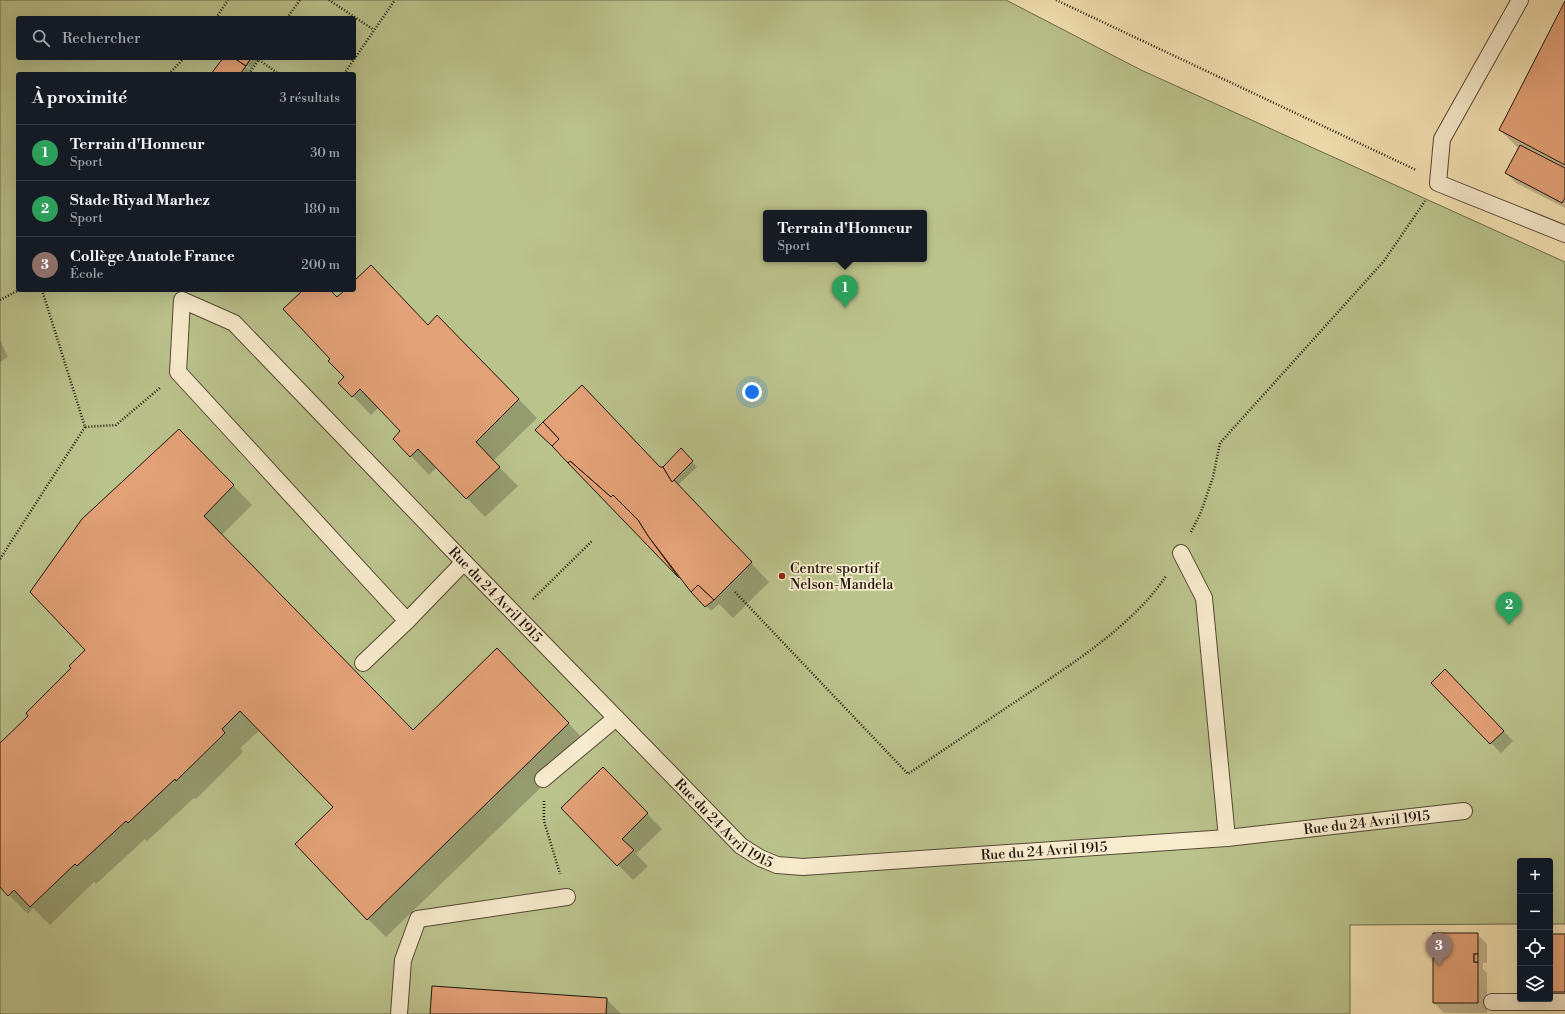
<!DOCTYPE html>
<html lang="fr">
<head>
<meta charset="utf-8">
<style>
  :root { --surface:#171b24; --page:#242831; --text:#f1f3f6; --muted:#9ea1a6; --line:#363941; --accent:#2563eb }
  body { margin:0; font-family:"Libre Bodoni",serif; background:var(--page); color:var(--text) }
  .controls { position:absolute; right:12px; bottom:12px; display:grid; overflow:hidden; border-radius:4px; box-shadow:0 4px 16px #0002 }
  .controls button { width:36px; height:36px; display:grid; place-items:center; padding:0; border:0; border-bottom:1px solid var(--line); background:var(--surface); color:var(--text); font:20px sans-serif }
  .you { position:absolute; left:752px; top:392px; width:14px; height:14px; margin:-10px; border:3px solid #fff; border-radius:50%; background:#1a73e8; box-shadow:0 0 0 6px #1a73e833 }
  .badge { display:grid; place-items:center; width:26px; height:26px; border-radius:50%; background:var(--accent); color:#fff; font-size:13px; font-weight:700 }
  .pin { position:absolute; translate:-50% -33px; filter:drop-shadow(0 1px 2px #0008) }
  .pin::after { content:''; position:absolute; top:21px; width:14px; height:12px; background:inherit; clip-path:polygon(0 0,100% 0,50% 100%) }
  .popup { position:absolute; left:763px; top:210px; width:164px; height:52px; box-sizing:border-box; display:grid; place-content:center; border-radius:4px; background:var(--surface); filter:drop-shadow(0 1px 3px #0005); font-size:13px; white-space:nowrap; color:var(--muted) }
  .popup b { font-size:15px; color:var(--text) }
  .popup::after { content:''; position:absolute; left:50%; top:100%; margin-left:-8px; border:8px solid transparent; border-top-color:var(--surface) }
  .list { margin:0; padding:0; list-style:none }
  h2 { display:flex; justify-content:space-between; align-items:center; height:52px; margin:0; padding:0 16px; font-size:17px }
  h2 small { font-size:13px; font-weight:400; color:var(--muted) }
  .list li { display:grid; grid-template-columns:26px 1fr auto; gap:12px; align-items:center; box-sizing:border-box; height:56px; padding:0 16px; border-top:1px solid var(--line) }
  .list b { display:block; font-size:15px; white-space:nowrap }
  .list p { margin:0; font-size:13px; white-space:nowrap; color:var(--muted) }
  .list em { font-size:13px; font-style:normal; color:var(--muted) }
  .icon { flex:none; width:22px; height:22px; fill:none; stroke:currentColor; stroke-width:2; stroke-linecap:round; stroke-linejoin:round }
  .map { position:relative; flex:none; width:1565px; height:1014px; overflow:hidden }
  .search { position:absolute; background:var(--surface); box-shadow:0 4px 16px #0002; left:16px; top:16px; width:340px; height:44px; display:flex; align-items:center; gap:10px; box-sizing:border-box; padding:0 14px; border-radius:4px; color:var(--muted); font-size:15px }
  .panel { position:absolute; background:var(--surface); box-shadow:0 4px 16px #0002; left:16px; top:72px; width:340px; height:220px; border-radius:4px }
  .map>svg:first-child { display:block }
  .green { fill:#bbc38d; stroke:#6c6c4c; fill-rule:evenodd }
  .shadow { fill:#0003 }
  .building { fill:#e3a177; stroke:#1e150a }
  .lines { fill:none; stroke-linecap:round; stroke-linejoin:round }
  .service-casing { stroke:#544834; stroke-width:18 }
  .path { stroke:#1e150a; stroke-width:2.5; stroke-dasharray:1 2; stroke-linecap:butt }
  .service { stroke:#f8ecce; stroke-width:16 }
  .poi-dot { fill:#8f2418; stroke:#f8ecce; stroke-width:1.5 }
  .labels { text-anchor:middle; stroke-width:3.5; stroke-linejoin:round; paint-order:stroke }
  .poi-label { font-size:14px; fill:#1e150a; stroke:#f8ecce; text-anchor:start }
  .street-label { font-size:14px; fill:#1e150a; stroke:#f8ecce }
</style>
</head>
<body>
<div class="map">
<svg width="1565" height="1014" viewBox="0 0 1565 1014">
  <rect width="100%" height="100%" fill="#f4e2b3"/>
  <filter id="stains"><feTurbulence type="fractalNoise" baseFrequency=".005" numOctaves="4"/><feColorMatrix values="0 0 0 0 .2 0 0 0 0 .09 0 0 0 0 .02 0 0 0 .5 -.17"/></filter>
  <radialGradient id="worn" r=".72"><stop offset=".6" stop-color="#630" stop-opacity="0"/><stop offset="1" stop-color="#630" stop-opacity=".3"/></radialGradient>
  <!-- green -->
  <path class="green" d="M0 0H1006L1141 70 1565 262V924H1550V861H1520V924L1350 925V1014H0ZM18 18H354V58H18ZM18 74H354V290H18ZM766 213H924V259H766Z"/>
  <!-- shadow -->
  <g class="shadow">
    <path d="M1565 3V208L1516 183 1506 173 1519 149 1500 130Z"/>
    <path d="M224 58H232L249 69 250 68 236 58H259L250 71 253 74H213Z"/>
    <path d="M354 283 428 326 456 335 537 418 493 461 518 486 485 517 437 467 429 475 411 456 402 431 379 407 371 415 340 383 346 377 332 359 304 290H329L338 298 346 290H354Z"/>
    <path d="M0 333V340L8 357 0 362Z"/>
    <path d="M601 405 661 468H663L681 450 697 467 679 484 686 494 769 582 733 618 719 604 711 611 682 579 568 463Z"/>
    <path d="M198 449 252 505 222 535 413 731 516 668 587 743 386 937 368 919 335 807 260 730 240 748 243 752 196 799 194 798 147 841 145 839 96 884 94 882 50 925 33 908 28 914 0 886V744L30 716 73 668 87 650Z"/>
    <path d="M1455 681 1513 741 1501 753 1432 683Z"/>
    <path d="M617 783 662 829 636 854 648 866 633 880 562 808Z"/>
    <path d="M1477 934 1487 944V963H1483V969L1487 973V1013H1444L1434 1003Z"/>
    <path d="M1550 935H1565V1001L1550 999Z"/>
    <path d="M606 999 621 1014H431Z"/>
  </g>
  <!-- building -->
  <g class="building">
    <path d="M1565 1V165L1499 130Z"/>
    <path d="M223 58H234L246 66 240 74H211Z"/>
    <path d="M234 58H251L246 66Z"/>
    <path d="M1520 145 1565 168V198L1562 203 1505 173Z"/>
    <path d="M371 265 428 325 437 315 519 399 476 442 500 467 466 499 418 449 410 457 393 439 400 431 360 389 352 397 338 383 344 377 328 361 330 359 283 309 303 290H330L337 297 345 290H354V281Z"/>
    <path d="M582 385 660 467H663L672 482 674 480 752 562 714 600 698 585 691 592 648 536 638 520 613 495 611 497 570 461 568 463 552 446 559 439 543 422Z"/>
    <path d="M543 422 559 439 552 446 535 430Z"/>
    <path d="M179 429 234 485 204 516 413 730 497 648 569 723 367 920 295 844 333 807 240 711 222 729 225 733 176 781 175 779 128 823 126 821 77 866 75 864 30 907 14 890 8 896 0 887V743L28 716 26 713 71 668 69 666 85 650 30 592 82 519Z"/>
    <path d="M681 448 693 461 672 482 663 467Z"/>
    <path d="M570 461 611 497 613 495 638 520 648 536 679 578 568 463Z"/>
    <path d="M698 585 714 600 705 607 691 592Z"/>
    <path d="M1445 669 1504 731 1490 744 1431 683Z"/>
    <path d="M603 767 648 813 622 839 634 850 617 866 561 808Z"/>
    <path d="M1433 933H1478V954H1474V962H1478V1003H1433Z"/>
    <rect x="1550" y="934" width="15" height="58"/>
    <rect x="1474" y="954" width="4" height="8"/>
    <path d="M432 986 607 998 606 1014H430Z"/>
  </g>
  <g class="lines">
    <defs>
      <g id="service">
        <path d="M1520 0 1442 139 1438 183 1565 234"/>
        <path d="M1181 553 1204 598 1227 838"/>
        <path d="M407 621 464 562"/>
        <path id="s1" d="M363 663 407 621 178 372 182 300 234 323 464 562 741 846 760 858 777 865 803 867 1227 838 1464 811"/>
        <path d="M543 779 616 718"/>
        <path d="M1492 1002H1565"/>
        <path d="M399 1014 403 960 418 919 567 897"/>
      </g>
    </defs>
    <!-- service casing -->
    <use href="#service" class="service-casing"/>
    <!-- path -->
    <g class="path">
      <path d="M329 0 374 30"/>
      <path d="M1056 0 1416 170"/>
      <path d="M216 18 228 0"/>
      <path d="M287 18 300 0"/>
      <path d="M259 60 279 74"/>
      <path d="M169 74 184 58"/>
      <path d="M249 74 260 58"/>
      <path d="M344 74 395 0"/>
      <path d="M42 290 85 427 116 425 161 387"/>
      <path d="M0 300 19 290"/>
      <path d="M1191 532 1201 512 1213 477 1220 443 1384 261 1425 201"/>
      <path d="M0 559 85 427"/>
      <path d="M735 592 908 774C948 747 988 720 1027 694 1075 662 1134 624 1166 576"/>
      <path d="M533 599 592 541"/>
      <path d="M544 801V821L560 874"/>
    </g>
    <!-- service -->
    <use href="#service" class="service"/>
  </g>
  <!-- markers -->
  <circle class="poi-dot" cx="782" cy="576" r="4"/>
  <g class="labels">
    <!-- poi labels -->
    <g class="poi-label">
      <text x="790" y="573">Centre sportif<tspan x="790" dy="16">Nelson-Mandela</tspan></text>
    </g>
    <!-- street labels -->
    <g class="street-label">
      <text dy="5" stroke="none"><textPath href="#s1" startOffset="905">Rue du 24 Avril 1915</textPath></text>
      <text dy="5" stroke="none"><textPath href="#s1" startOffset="1229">Rue du 24 Avril 1915</textPath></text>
      <text dy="5" stroke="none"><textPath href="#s1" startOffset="1889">Rue du 24 Avril 1915</textPath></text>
      <text dy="5" stroke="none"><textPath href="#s1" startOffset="1565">Rue du 24 Avril 1915</textPath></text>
    </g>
  </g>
  <rect width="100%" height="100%" filter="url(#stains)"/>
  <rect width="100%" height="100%" fill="url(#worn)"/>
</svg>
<div class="controls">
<button>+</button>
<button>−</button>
<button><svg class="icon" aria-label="locate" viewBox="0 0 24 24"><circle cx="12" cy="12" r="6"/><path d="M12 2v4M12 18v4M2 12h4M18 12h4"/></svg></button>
<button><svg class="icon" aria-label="layers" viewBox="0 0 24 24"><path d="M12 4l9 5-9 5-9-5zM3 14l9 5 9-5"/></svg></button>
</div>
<div class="you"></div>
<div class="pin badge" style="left:845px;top:308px;background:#2e9e5b">1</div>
<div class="popup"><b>Terrain d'Honneur</b>Sport</div>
<div class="pin badge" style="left:1509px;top:625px;background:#2e9e5b">2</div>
<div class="pin badge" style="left:1439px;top:966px;background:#8d6e63">3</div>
<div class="search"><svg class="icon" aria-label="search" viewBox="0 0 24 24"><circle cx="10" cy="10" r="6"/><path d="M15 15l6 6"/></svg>Rechercher</div>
<section class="panel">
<h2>À proximité<small>3 résultats</small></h2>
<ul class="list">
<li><span class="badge" style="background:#2e9e5b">1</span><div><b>Terrain d'Honneur</b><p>Sport</p></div><em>30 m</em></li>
<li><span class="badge" style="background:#2e9e5b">2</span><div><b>Stade Riyad Marhez</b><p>Sport</p></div><em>180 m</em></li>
<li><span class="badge" style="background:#8d6e63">3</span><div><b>Collège Anatole France</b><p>École</p></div><em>200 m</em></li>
</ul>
</section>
</div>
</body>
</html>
